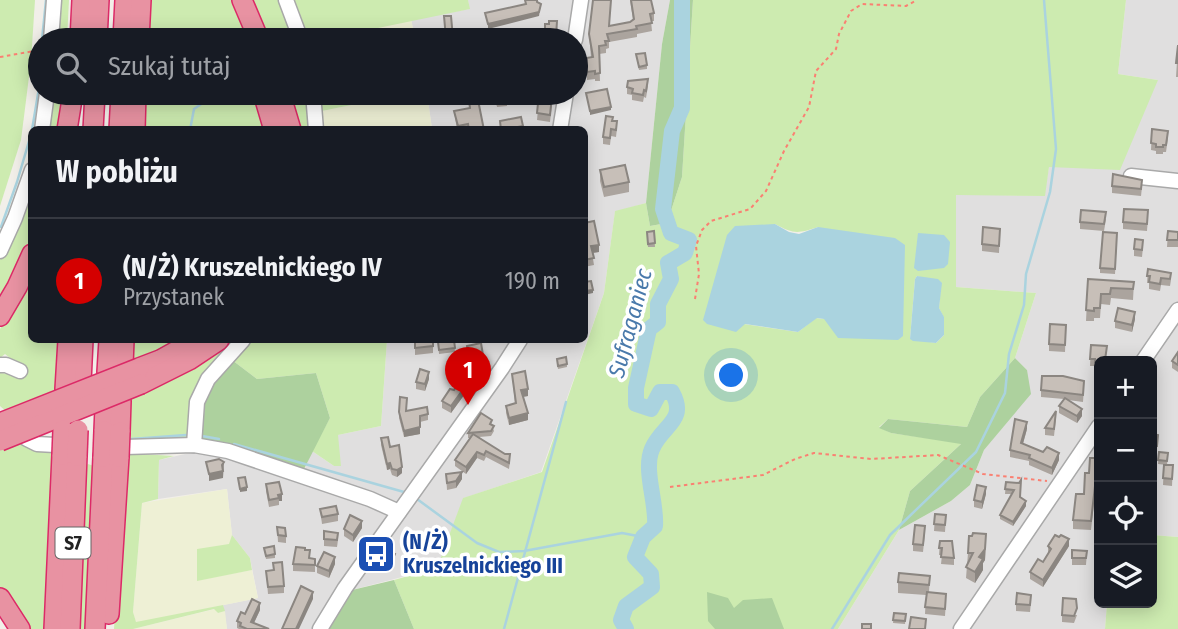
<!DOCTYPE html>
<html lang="pl">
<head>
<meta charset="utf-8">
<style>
  :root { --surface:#171b24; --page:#20242c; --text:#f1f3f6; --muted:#9ea1a6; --line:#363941; --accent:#d40000 }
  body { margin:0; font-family:"Fira Sans Condensed",sans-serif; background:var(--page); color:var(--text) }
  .controls { position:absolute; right:21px; bottom:21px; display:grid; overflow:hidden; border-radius:10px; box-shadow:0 4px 18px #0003 }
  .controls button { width:63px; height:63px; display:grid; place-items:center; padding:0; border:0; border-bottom:2px solid var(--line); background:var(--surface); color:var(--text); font:35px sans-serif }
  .you { position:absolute; left:732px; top:376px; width:24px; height:24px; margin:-18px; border:5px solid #fff; border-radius:50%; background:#1a73e8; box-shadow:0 0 0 10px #1a73e833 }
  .badge { display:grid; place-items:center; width:46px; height:46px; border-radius:50%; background:var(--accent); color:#fff; font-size:23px; font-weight:700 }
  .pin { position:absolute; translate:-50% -58px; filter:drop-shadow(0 2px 4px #0008) }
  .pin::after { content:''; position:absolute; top:37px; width:24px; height:21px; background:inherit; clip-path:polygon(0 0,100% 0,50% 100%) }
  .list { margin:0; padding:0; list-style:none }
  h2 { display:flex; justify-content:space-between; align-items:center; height:91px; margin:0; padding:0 28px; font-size:30px }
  h2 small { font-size:23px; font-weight:400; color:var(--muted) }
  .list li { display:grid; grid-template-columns:46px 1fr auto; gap:21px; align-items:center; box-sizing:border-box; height:126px; padding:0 28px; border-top:2px solid var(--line) }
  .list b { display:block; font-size:26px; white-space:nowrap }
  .list p { margin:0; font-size:23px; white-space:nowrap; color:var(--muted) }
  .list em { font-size:23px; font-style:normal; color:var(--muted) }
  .icon { flex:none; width:38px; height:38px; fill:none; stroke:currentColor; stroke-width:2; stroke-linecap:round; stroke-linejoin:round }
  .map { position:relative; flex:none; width:1178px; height:629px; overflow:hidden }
  .search { position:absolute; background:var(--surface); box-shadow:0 4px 18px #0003; left:28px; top:28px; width:560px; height:77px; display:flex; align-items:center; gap:18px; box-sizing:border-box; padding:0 24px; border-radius:38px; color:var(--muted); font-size:26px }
  .panel { position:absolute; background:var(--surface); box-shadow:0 4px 18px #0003; left:28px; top:126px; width:560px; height:217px; border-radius:10px }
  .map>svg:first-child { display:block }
  .residential { fill:#e0dfdf }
  .farmland { fill:#eef0d5 }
  .grass { fill:#cdebb0; fill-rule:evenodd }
  .forest { fill:#add19e }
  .water { fill:#aad3df }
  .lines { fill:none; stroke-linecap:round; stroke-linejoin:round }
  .stream { stroke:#aad3df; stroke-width:2.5 }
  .river { stroke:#aad3df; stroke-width:16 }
  .minor-casing { stroke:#a9a9a9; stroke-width:17 }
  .highway-casing { stroke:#dc2a67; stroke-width:22 }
  .path { stroke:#fa8072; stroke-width:2; stroke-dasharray:3.5 3.5; stroke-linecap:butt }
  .minor { stroke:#fff; stroke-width:14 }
  .highway { stroke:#e892a2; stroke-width:19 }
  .highway-bridge-casing { stroke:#dc2a67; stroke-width:22; stroke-linecap:butt }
  .highway-bridge { stroke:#e892a2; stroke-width:19 }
  .wall { fill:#aba49e }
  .shaded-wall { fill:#8b8681 }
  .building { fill:#c7bfb8; stroke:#8b8681; stroke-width:2 }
  .labels { text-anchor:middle; stroke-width:7; stroke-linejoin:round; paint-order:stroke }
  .shield { fill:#fff; stroke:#646464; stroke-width:2 }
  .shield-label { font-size:19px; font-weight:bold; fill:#222 }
  .transit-label { font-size:21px; font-weight:bold; fill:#164399; stroke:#fff; text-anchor:start }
  .water-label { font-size:23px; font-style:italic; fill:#4a7aab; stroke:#fff }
</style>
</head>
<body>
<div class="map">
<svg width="1178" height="629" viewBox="0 0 1178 629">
  <rect width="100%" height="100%" fill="#f2efe9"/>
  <!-- residential -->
  <g class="residential">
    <path d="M468 0H574L568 40H416L411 20 469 9Z"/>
    <path d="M586 0H670L662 44 646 203 615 212 604 293 541 472 464 498 437 568 348 591 526 340H584V130L565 129 570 93H576V62Z"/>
    <path d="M1126 0H1178V537L1152 535V361H1099V603H1107L1105 629H838L899 530 951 501 970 485 984 450 1005 424 1027 370 1015 358 1036 293 956 287V194L1044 196 1049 167 1158 80 1118 74Z"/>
    <path d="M427 93H560L554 130 432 129Z"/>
    <path d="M387 340H512L505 355 313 629H227L223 605 258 598 250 558 232 535 227 489 158 499 159 460 224 445 303 473 312 451 334 466 338 435 381 426Z"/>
  </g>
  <!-- farmland -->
  <g class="farmland">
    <path d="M411 20 416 40H320Z"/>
    <path d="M410 93H427L432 129H318L317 112Z"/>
    <path d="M227 489 232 535 230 544 197 580 252 570 258 598 136 623 133 612 142 503Z"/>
    <path d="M215 609 218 613 225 611 227 629H133Z"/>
  </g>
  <!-- grass -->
  <g class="grass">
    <path d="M0 0H35L31 61 21 140 0 206Z"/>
    <path d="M57 0H69L67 40H55Z"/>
    <path d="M145 0H234L251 40H227L201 34 187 35 177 40H143Z"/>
    <path d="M251 0H283L298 40H268Z"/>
    <path d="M290 0H468L470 9 320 40H304Z"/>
    <path d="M693 0H1126L1118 74 1158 80 1120 170 1049 167 1045 196 956 195V287L1036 293 1015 358 980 397 967 427 888 419 879 427 891 433 962 443 910 491 899 530 838 629H414L394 580 437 568 463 498 542 472 604 293 615 211 646 203 650 226 667 223 682 177ZM775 224C794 234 797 234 818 227L824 319 816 318 798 332 744 324ZM917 276 941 283 939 308 944 318V335L936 343 910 339 915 279Z"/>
    <path d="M51 93H63L60 129 46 130Z"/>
    <path d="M147 93H257L269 130H144Z"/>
    <path d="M289 93H309L313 129H300Z"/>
    <path d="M314 93H410L317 112Z"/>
    <path d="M31 187V240L0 301V260Z"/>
    <path d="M31 271 32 340H64L62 391 8 413 0 406V373L20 375 15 362 5 354 0 358V329L18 299Z"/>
    <path d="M130 340H184L128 364Z"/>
    <path d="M232 340H238L186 442 126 443 128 398 217 352Z"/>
    <path d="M249 340H387L381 426 338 435 341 466H334L312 451 330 418 316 373 257 379 232 360Z"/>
    <path d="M22 441 55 451 50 629H26L0 590V450Z"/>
    <path d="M125 453 174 456 159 460 158 499 142 503 133 612 136 622 223 605 225 611 218 613 214 609 133 629H114Z"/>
    <path d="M88 464 97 467 90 629H75L82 469Z"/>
    <path d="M232 535 250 558 252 570 197 581V549L229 544Z"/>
    <path d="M1152 535 1178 537V629H1105L1107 603 1138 606 1139 603H1152Z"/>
  </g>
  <!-- forest -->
  <g class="forest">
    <path d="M670 0H693L682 177 667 223 650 226 646 203 662 44Z"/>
    <path d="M1015 358 1027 370 1031 394 984 450 970 485 951 501 899 530 910 491 961 444 891 433 879 428 888 419 967 427 980 397Z"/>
    <path d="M232 360 257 379 316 373 330 418 302 473 198 441C201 397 200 393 232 360Z"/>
    <path d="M394 580 414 629H325L348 591Z"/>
    <path d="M707 592 728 598 734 608 743 600 772 598 784 629H715L708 621Z"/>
  </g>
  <!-- water -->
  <g class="water">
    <path d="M775 224 789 232 799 234 818 227 895 238 905 245 903 336 898 340 838 338 824 319 817 318 798 332 745 324 736 332 707 324 703 320 727 235 735 226Z"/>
    <path d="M918 233 944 235 950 242 948 264 944 268 918 271 914 268Z"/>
    <path d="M917 276 938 279 942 283 939 308 944 317V335L936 343 913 341 910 339 915 279Z"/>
  </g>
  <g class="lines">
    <!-- stream -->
    <g class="stream">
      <path d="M42 40 46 0"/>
      <path d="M32 130 40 82"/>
      <path d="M190 130 194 109 217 93"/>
      <path d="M1 227 17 182 32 131"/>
      <path d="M202 436 219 439"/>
      <path d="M131 439 186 435"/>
      <path d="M234 444 404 492"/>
      <path d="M417 499 477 543 499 552 524 551 622 533 643 537"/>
      <path d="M504 629 566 402"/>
      <path d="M832 629 890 535 976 452 1005 393 1009 354 1024 305 1026 274 1050 192 1056 149 1044 0"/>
    </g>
    <!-- river -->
    <path class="river" d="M626 629 621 620 626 606 652 587 651 574 635 557 643 537 655 526C657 503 643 470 652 449 662 425 688 421 672 392H660L651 409 636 404V388L649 329 658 322V304L671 279 668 263 685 253 689 240 671 233 663 209 672 131 682 108V0"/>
    <defs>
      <g id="minor">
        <path d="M286 0 301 40"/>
        <path d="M51 40 54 0"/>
        <path d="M575 40 581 0"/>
        <path d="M313 93 316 130"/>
        <path d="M42 130 47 93"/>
        <path d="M560 130 566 93"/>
        <path d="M1131 176 1178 181"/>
        <path d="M0 251 15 218 32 170"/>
        <path d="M1143 361 1178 310"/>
        <path d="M0 365H6L20 371"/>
        <path d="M27 439 37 444 55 445"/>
        <path d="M194 445 197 402 208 379 243 340"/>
        <path d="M125 447 194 445 228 451 370 499 399 512"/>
        <path d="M320 629 345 588 502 368 520 340"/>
        <path d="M961 629 1099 426"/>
      </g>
      <g id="highway">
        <path d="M242 0 259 40"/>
        <path d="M80 40 82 0"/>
        <path d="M97 40 99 0"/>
        <path d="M123 40 125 0"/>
        <path d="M139 40 141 0"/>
        <path d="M199 40H204"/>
        <path d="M263 93 274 130"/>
        <path d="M280 93 291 130"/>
        <path d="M67 130 73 93"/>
        <path d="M93 130 95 93"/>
        <path d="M119 130 121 93"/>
        <path d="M135 130 136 93"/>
        <path d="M0 316 17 287 32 254"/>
        <path d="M123 366 124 340"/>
        <path d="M139 368 160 360 196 340"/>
        <path d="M107 372 109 340"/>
        <path d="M81 383 83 340"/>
        <path d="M141 384 189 360 219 340"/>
        <path d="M65 389 68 340"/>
        <path d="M104 431 105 407"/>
        <path d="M120 432 121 401"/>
        <path d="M0 598 20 629"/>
        <path d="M109 614 119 457"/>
        <path d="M54 629 62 455"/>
        <path d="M70 629 77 456"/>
        <path d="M95 629 103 457"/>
      </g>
    </defs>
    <!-- minor casing -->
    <use href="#minor" class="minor-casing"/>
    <!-- highway casing -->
    <use href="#highway" class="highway-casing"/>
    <!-- path -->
    <g class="path">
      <path d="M0 57 40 50"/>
      <path d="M695 299 699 274 696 246 702 230 711 221 750 209 766 191 784 151 809 107 816 71 836 49 839 34 851 11 862 4 906 6 917 0"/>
      <path d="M670 487 763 475 795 459 814 453 871 459 938 455 983 474 1047 481"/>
    </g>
    <!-- minor -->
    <use href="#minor" class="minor"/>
    <!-- highway -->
    <use href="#highway" class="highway"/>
    <defs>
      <g id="highway-bridge">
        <path d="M0 423 139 368"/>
        <path d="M0 441 141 384"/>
        <path d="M62 455 63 430"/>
        <path d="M77 456 78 430"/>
        <path d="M103 457 104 431"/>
        <path d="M119 457 120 432"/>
      </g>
    </defs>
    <!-- highway-bridge casing -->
    <use href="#highway-bridge" class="highway-bridge-casing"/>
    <!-- highway-bridge -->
    <use href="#highway-bridge" class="highway-bridge"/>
  </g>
  <!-- wall -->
  <g class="wall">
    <path d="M630 0H651L654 13V21H651L652 31 637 34V37L609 42V48L606 49V53L599 54 600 81H595V79L587 80 586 58 591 57 589 34 610 26 630 22 633 20Z"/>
    <path d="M557 21 556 40H545V24H549Z"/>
    <path d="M1178 45V77H1176Z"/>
    <path d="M636 54 647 65V69L639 70Z"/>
    <path d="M648 86 646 98 644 97 643 102 632 100V95L627 94V87Z"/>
    <path d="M467 93H481L482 103 479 104 484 130H457L454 111 470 108Z"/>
    <path d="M515 93H542V95L552 103 550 122 537 120 539 98 516 102Z"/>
    <path d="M496 99 507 102V106L497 107Z"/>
    <path d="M613 121 617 128 616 137 611 136 610 145 603 144V137Z"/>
    <path d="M1152 129 1168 138 1166 152H1163V154H1156V151L1151 150Z"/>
    <path d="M600 170 629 182V192L604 197 600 181Z"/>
    <path d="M1112 186 1142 187 1141 196 1112 193Z"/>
    <path d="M1148 217 1147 231 1123 229V222Z"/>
    <path d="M1106 219 1104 231 1080 229V222Z"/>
    <path d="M584 223 599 252 592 253 594 265 584 267Z"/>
    <path d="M1000 229 999 253 982 251V244Z"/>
    <path d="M654 231 655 247H648L647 232Z"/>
    <path d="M1168 231 1178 232V247H1167Z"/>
    <path d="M1117 238 1115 274 1100 273V268Z"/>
    <path d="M1143 247 1142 257 1134 256V249Z"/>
    <path d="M1148 269 1171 280 1170 286 1161 285 1160 291 1149 289V283H1147Z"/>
    <path d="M1088 279 1134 282 1133 300 1111 298 1110 305 1101 304 1100 318H1094V321H1086Z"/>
    <path d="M1135 319 1132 332 1115 328V321Z"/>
    <path d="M1066 325 1065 352 1049 351V344Z"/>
    <path d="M415 340H433V353L415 355Z"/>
    <path d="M454 340 455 352 439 354 438 342Z"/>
    <path d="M1091 345 1106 361H1099V370L1095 369V366H1090Z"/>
    <path d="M467 346 483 355V362L476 363 480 373 451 413 442 408V401L454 390 460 380V372L470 369Z"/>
    <path d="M1178 352V372L1172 368V361Z"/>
    <path d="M557 359 567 364V367L558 369Z"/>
    <path d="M512 374 528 396 523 397 528 420 509 425 506 413V406L515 404Z"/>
    <path d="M429 379 425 391 416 389V382Z"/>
    <path d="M1084 388 1083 402 1068 400 1082 416 1077 423 1059 413V406L1064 399 1041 397V390Z"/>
    <path d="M400 397 406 411 428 414V420L420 422V434L404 437 399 418Z"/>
    <path d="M1056 418 1054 436 1045 435V428Z"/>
    <path d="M492 425 494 431 491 436 479 437 510 461 509 469 486 457 484 461 477 458 466 474 455 466V460L471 438H468V433Z"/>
    <path d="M1027 429 1023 444 1059 460 1052 475 1029 465V461L1010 457V450Z"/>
    <path d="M1152 434 1158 435 1157 449H1152Z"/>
    <path d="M381 438 390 447 402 473 397 477 392 475 390 469 387 470 381 445Z"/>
    <path d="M1159 452 1168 453 1167 465 1158 464Z"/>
    <path d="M1099 456V495H1095L1091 530 1073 529V520L1084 494 1089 473 1096 458Z"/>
    <path d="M1164 465H1173L1172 486 1163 485Z"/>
    <path d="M446 474 462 479 456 488 447 490Z"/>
    <path d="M1006 482 1026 506 1013 526 1000 519V515L1012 494H1005Z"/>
    <path d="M266 484 282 501H279V505L269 507 266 491Z"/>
    <path d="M986 494 982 509 974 507V500Z"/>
    <path d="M320 509 338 514V521L322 524Z"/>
    <path d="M935 514 946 515 945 532 934 531Z"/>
    <path d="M277 527 286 536V543L278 542Z"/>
    <path d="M362 528 353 542 344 536V529Z"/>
    <path d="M324 531 338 540 337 547 324 546Z"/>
    <path d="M925 533 923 552 913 551V544Z"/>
    <path d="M1099 540V563H1097Z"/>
    <path d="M940 541 954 558V565L941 564 942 555H939Z"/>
    <path d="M986 545 985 560 983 563V570L975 583 966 578 968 553Z"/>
    <path d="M1048 546H1069L1043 587 1030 579V572L1043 562 1048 554Z"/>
    <path d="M264 548 275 554V558L266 559Z"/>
    <path d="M1072 550 1087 551 1086 565H1072Z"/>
    <path d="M395 557 388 572 380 568V564Z"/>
    <path d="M309 558 315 559V572L293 571V564Z"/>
    <path d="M273 563 284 586V593L268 594 266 571 273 570Z"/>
    <path d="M335 564 329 578 317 573V566Z"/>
    <path d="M930 576 929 592 946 601 945 616 925 614 926 595 898 593V582Z"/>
    <path d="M1031 602 1030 612 1016 611V604Z"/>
    <path d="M260 610 254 623 269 629H239L237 628V621L245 614Z"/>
    <path d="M894 613 906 614 905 624 893 623Z"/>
    <path d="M1062 615H1077L1074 623 1062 622Z"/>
  </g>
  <!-- shaded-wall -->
  <g class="shaded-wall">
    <path d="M541 4 539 16 488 29V24Z"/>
    <path d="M611 107V110L590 115V111Z"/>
    <path d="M523 126V130H506Z"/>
    <path d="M599 245V252L591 253V246Z"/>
    <path d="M593 290V293L584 295V291Z"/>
    <path d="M1135 312V319L1132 332V325Z"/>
    <path d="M480 366V373L451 413V406Z"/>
    <path d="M429 372V379L425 391V384Z"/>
    <path d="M528 389V396L521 397V390Z"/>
    <path d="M1082 409V416L1077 423V416Z"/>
    <path d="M528 413V420L509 425V418Z"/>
    <path d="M1027 422V429L1021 450V443Z"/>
    <path d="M420 427V434L404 437V431Z"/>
    <path d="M477 452V458L466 474V467Z"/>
    <path d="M1059 453V460L1052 475V468Z"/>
    <path d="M224 462 223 478 209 481V474L222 465Z"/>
    <path d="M390 463V469L387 470V464Z"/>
    <path d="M402 467V473L397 477V470Z"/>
    <path d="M462 472V479L456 488V481Z"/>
    <path d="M247 487V491L240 492V489Z"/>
    <path d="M986 487V494L982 509V502Z"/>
    <path d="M282 494V501H279L278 495Z"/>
    <path d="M1026 501V506L1013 526V522Z"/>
    <path d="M362 521V528L353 542V535Z"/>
    <path d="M986 534 985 560 983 563V570L975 583V572Z"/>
    <path d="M1069 539V546L1043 587V580Z"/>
    <path d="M395 554V557L388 572V569Z"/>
    <path d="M335 557V564L329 578V571Z"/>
    <path d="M313 592V599L299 629H296Z"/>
    <path d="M260 603V610L251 629V622Z"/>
  </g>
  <!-- building -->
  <g class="building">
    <path d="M525 0H537V2L541 4 539 12 488 24 485 13 526 4Z"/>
    <path d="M593 0H611L609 26 630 22 634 19 631 0H651L654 13 650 14 652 23 636 26 637 29 607 34 609 41H605L606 45 599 46 600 73 595 74V71L587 72 586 58 593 57 589 34Z"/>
    <path d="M444 16H451L453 38H446Z"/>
    <path d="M549 21H557L556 37 545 36V24H549Z"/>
    <path d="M532 35 533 40H522V37Z"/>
    <path d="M1178 45V63H1176Z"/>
    <path d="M645 53 647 65 639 67 636 54Z"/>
    <path d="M648 79 646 91 644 90 643 95 632 93 633 89 627 87 628 81Z"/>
    <path d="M607 89 611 107 590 111 586 93Z"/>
    <path d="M468 93H481L482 99 478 100 484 130H469L468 124 458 126 454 111 470 108Z"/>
    <path d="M505 94 507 102 497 104 496 96Z"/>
    <path d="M539 94 552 96 550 115 537 113Z"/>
    <path d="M606 116 613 117 612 121H617L616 130 611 129 610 138 603 137Z"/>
    <path d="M521 117 523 126 501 130 500 121Z"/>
    <path d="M1152 129 1168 131 1166 145H1163V147H1156V144L1151 143Z"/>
    <path d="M625 165 629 182 604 187 600 170Z"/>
    <path d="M1113 174 1142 180 1141 189 1112 186Z"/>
    <path d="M1124 209 1148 210 1147 224 1123 222Z"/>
    <path d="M1081 210 1106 212 1104 224 1080 222Z"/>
    <path d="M594 221 599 245 591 246 594 258 584 260V223Z"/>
    <path d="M983 227 1000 229 999 246 982 244Z"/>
    <path d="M654 231 655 243 648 244 647 232Z"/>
    <path d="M1168 231 1178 232V240H1167Z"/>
    <path d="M1103 232 1117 233 1115 269 1100 268Z"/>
    <path d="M1135 239 1143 240 1142 250 1134 249Z"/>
    <path d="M1148 269 1171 273 1170 279 1161 278 1160 284 1149 282 1150 276H1147Z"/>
    <path d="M1088 279 1134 282 1133 289 1111 288 1110 294H1101L1100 308H1094V311L1086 310Z"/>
    <path d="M591 281 593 290 584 291V282Z"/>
    <path d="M1118 308 1135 312 1132 325 1115 321Z"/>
    <path d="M1050 324 1066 325 1065 345 1049 344Z"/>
    <path d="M415 340H433V346L415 348Z"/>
    <path d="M454 340 455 348 439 350 438 342Z"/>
    <path d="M481 343 483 355 469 358 467 346Z"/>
    <path d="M1091 345 1107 346 1105 360H1102V361H1099V363L1095 362V359H1090Z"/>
    <path d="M1178 352V365L1172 361Z"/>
    <path d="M566 357 567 364 558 366 557 359Z"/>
    <path d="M469 359 480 366 451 406 442 401 450 389 454 390 461 378 463 374 460 372 464 366 471 370Z"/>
    <path d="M420 369 429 372 425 384 416 382Z"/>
    <path d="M525 371 528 389 521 390 528 413 509 418 506 406 516 403 512 374Z"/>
    <path d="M1042 376H1063L1084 381 1083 395 1041 390Z"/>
    <path d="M400 397 407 398 406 411 427 407 428 414 420 416V427L404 431 399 412Z"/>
    <path d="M1065 398 1082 409 1077 416 1059 406Z"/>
    <path d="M1056 411 1054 429 1045 428Z"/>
    <path d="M481 413 492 420 490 424 494 426 491 431 468 433Z"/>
    <path d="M1015 419 1027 422 1021 443 1043 452 1047 447 1059 453 1052 468 1029 458 1030 455 1010 450Z"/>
    <path d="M473 434 505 454H510L509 463 486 451 484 455 477 452 466 467 455 460Z"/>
    <path d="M1152 434 1158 435 1157 446H1152Z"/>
    <path d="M388 437 390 447 399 445 402 467 397 470 392 469 390 463 387 464 381 438Z"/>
    <path d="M1159 452 1168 453 1167 461 1158 460Z"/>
    <path d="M1096 455 1099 456V486H1095L1091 521 1073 520 1076 494H1084L1085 473H1089L1090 458H1096Z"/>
    <path d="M219 459 224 462 222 465 223 471 209 474 206 462Z"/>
    <path d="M1164 465H1173L1172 479 1163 478Z"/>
    <path d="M462 472 456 481 447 483 446 474Z"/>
    <path d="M245 477 247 487 240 489 238 478Z"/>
    <path d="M1021 480 1020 497 1026 501 1013 522 1000 515 1014 490 1005 489 1006 482 1019 483Z"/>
    <path d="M279 482 282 494 278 495 279 498 269 500 266 484Z"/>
    <path d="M977 485 986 487 982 502 974 500Z"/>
    <path d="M336 506 338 514 322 517 320 509Z"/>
    <path d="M935 514 946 515 945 525 934 524Z"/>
    <path d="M350 515 362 521 353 535 344 529Z"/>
    <path d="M915 525 925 526 923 545 913 544Z"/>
    <path d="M277 527 285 528 286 536 278 535Z"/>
    <path d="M324 531 338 533 337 540 324 539Z"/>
    <path d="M973 533 986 534 985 549 979 557 983 559 975 572 966 567 973 553H968L969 536H972Z"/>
    <path d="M1055 535 1059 537 1061 535 1069 539 1043 580 1030 572 1038 559 1043 562 1051 549 1048 546Z"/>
    <path d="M1098 540H1099V556H1097Z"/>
    <path d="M940 541H952L954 558 941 557 942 548H939Z"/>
    <path d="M274 546 275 554 266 556 264 548Z"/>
    <path d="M296 547 305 548V550H310L309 558 315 559V565L293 564Z"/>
    <path d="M388 550 395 554 388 569 380 564Z"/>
    <path d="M1072 550 1087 551 1086 558H1072Z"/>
    <path d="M324 552 335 557 329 571 317 566Z"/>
    <path d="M282 562 284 586 268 587 266 571 274 570 273 563Z"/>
    <path d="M899 573 930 576 929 585 898 582Z"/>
    <path d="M301 586 313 592 296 629H282Z"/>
    <path d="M927 592 946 594 945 609 925 607Z"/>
    <path d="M1017 593 1031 595 1030 605 1016 604Z"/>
    <path d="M1063 598 1076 599 1077 608 1074 616 1062 615Z"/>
    <path d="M252 599 260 603 251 622 269 629H247L240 626 241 623 237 621 241 612 245 614Z"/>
    <path d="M894 613 906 614 905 621 893 620Z"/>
    <path d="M911 617 926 619 925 629H909Z"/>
    <rect x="862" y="624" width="9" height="5"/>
  </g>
  <!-- icons -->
  <defs>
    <symbol id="bus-square" viewBox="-11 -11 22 22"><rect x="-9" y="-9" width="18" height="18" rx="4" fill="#1a4fb4" stroke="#fff"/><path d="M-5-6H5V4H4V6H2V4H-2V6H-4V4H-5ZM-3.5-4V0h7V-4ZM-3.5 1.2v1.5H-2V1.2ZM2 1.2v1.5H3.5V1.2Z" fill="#fff"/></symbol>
  </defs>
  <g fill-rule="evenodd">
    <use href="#bus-square" x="354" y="532" width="44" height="44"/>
  </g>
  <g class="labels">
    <!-- shield labels -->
    <rect class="shield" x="55.5" y="527.5" width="35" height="31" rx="5"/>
    <g class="shield-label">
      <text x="73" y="550">S7</text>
    </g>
    <!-- transit labels -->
    <g class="transit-label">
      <text x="403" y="549">(N/Ż)<tspan x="403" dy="24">Kruszelnickiego III</tspan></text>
    </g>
    <!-- water labels -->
    <g class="water-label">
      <text transform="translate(630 323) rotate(-75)" y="8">Sufraganiec</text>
    </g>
  </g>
</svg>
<div class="controls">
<button>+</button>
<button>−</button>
<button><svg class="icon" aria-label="locate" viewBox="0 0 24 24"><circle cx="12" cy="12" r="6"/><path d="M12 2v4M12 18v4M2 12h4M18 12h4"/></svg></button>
<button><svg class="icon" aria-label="layers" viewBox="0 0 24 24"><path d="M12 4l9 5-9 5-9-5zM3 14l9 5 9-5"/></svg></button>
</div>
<div class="you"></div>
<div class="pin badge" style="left:468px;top:405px">1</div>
<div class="search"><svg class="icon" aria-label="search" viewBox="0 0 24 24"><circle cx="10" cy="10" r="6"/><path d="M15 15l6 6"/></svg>Szukaj tutaj</div>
<section class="panel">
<h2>W pobliżu<small></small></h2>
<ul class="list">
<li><span class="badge">1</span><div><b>(N/Ż) Kruszelnickiego IV</b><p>Przystanek</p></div><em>190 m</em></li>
</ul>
</section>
</div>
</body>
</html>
